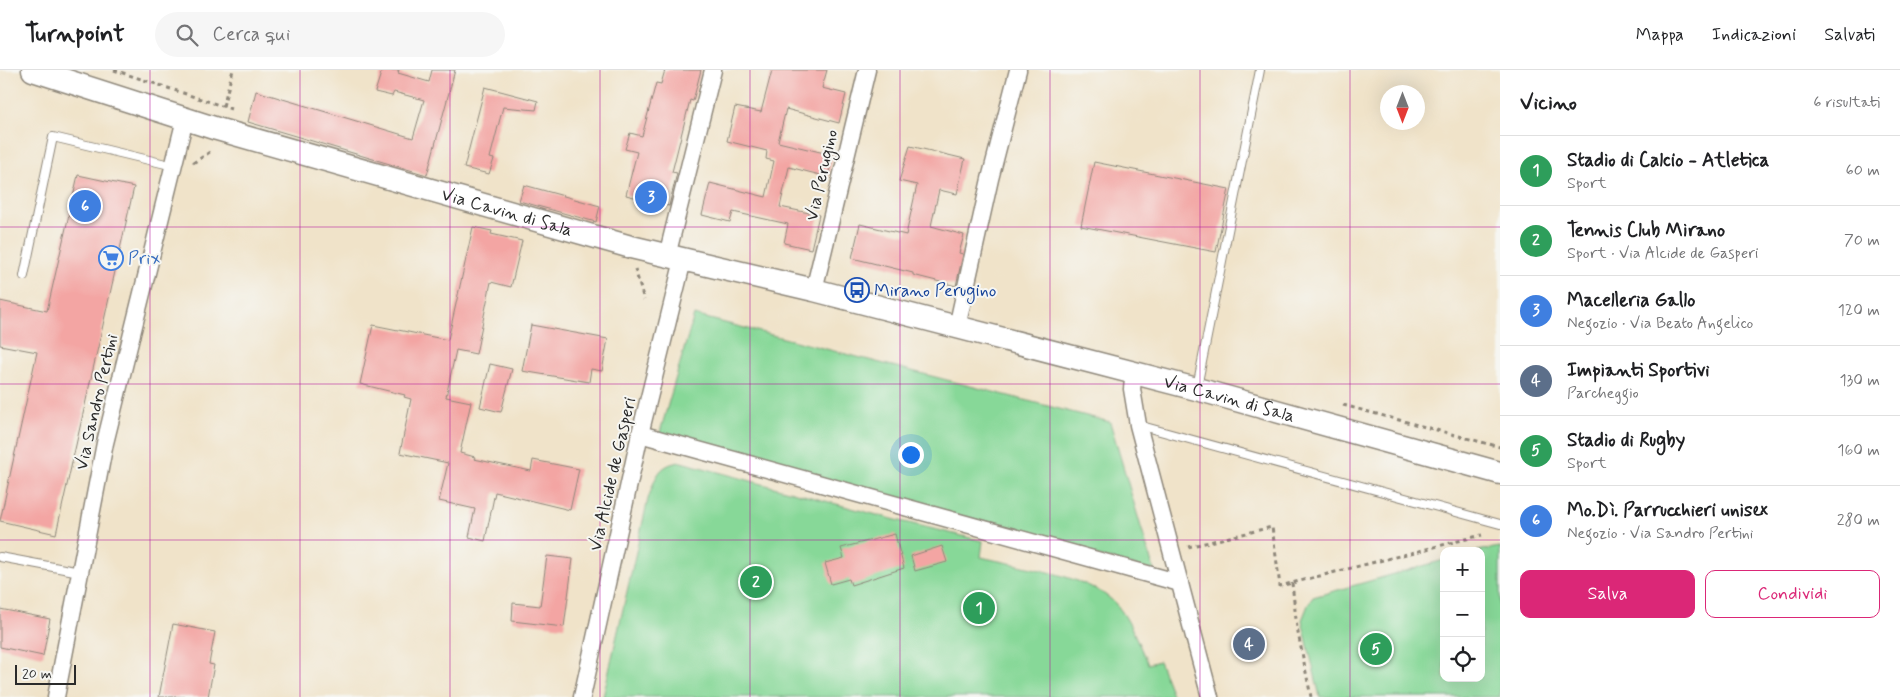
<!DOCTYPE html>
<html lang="it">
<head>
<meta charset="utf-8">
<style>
  :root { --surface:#fff; --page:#f6f6f6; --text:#202124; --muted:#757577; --line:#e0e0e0; --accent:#db2777 }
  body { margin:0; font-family:Mynerve,sans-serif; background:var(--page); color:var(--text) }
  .controls { position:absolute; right:15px; bottom:15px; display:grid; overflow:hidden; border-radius:10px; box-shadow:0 5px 20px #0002 }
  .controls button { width:45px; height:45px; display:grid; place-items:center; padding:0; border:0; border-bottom:1px solid var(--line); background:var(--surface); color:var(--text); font:25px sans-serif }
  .compass { position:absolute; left:1380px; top:15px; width:45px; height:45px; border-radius:50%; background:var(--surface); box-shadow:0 5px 20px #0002; rotate:180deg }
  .scale { position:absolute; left:15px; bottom:12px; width:61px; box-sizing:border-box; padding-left:5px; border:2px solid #2b2b2b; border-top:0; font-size:14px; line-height:18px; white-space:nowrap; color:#2b2b2b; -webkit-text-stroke:4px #f6f6f2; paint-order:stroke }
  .you { position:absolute; left:910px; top:384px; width:18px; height:18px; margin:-12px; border:4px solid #fff; border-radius:50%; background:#1a73e8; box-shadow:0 0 0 8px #1a73e833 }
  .badge { display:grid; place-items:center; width:32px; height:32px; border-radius:50%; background:var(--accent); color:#fff; font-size:16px; font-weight:700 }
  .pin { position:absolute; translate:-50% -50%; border:2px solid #fff; box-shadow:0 1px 5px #0006 }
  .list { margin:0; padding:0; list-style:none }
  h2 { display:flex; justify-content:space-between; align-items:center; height:65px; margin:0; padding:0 20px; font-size:21px }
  h2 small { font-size:16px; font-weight:400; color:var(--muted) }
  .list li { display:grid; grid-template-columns:32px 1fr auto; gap:15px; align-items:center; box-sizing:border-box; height:70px; padding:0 20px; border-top:1px solid var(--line) }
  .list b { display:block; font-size:19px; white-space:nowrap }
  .list p { margin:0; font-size:16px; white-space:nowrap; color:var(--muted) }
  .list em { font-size:16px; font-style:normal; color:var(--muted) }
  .actions { display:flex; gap:10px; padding:15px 20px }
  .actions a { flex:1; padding:11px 0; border:1px solid var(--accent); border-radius:10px; text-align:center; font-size:18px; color:var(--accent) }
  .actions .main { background:var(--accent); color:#fff }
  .icon { flex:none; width:28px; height:28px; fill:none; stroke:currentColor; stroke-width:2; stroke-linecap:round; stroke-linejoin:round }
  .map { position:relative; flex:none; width:1500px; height:627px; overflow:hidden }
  header { display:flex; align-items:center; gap:30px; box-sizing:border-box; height:70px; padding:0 25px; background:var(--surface); border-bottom:1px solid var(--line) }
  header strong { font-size:24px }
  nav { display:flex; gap:28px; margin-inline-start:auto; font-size:18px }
  .search { width:350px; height:45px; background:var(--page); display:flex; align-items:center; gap:12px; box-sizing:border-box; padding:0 18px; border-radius:28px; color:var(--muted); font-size:19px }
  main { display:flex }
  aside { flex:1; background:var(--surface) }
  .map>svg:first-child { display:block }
  .green { fill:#87d898; stroke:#598262 }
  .building { fill:#f3a5a3 }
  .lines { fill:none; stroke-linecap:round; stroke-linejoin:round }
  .lane-casing { stroke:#8e877a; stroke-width:10 }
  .street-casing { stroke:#8e877a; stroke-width:19 }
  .secondary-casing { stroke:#8e877a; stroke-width:25 }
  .path { stroke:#8e877a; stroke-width:3; stroke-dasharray:4 4; stroke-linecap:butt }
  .lane { stroke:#fff; stroke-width:8 }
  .street { stroke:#fff; stroke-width:16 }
  .secondary { stroke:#fff; stroke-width:22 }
  .grid { fill:none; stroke:#b5179e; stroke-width:1; stroke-opacity:0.55 }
  .labels { text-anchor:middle; stroke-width:4; stroke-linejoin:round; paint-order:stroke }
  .street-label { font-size:18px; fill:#2b2b2b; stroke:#f6f6f2 }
  .shop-label { font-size:18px; fill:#366cbe; stroke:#f6f6f2; text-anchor:start }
  .transit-label { font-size:18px; fill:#164399; stroke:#f6f6f2; text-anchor:start }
</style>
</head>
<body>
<header>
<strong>Turnpoint</strong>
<div class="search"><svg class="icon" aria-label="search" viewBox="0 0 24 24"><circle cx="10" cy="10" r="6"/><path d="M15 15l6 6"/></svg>Cerca qui</div>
<nav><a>Mappa</a><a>Indicazioni</a><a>Salvati</a></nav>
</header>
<main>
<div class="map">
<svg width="1500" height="627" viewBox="0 0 1500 627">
  <rect width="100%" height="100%" fill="#f6f6f2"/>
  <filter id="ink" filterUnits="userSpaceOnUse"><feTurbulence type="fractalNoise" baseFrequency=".02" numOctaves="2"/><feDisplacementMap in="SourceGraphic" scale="10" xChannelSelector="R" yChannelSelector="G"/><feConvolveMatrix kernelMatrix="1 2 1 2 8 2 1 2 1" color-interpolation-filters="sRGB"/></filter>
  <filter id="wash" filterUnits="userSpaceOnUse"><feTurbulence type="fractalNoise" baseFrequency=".0096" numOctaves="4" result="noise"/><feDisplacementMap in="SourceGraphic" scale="20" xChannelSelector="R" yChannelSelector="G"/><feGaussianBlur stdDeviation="1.12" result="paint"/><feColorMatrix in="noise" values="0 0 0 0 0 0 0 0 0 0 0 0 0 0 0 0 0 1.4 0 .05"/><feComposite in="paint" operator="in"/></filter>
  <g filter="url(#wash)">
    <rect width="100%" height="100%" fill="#f0e3c9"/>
    <!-- green -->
    <g class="green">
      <path d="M694 245 1110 352 1154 501 658 369Z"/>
      <path d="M681 392 892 449 983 471 981 487C1018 496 1088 505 1115 533 1130 549 1138 574 1148 594L1159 591 1173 627H603L648 429C655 410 657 394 681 392Z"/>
      <path d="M1500 477V627H1320L1302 550 1308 535 1313 527 1444 490V608H1481V481H1477Z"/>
    </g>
    <g id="blocks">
      <!-- building -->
      <g class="building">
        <path d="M382 0H399L398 3 429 12 432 0H455L427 105 248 52 256 21 413 68 424 30 394 22 392 26 375 22Z"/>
        <path d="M665 0H701L693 31 690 30 672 102 677 103 669 136 626 125 637 82 625 79 630 63 642 66 656 13 661 14Z"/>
        <path d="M772 0H827L822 18 846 24 839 53 786 39 778 72 833 85 828 107 789 97 780 137 819 145 811 179 784 173 788 154 733 142 730 152 702 145 710 113 766 127 774 91 766 89 767 81 727 71 735 37 761 42Z"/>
        <path d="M485 17 538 31 536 40 503 37 490 88 494 89 489 104 464 98Z"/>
        <path d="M910 76 965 89 957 124 939 120 931 156 964 165 959 183 963 184 956 216 913 205V203L852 188 860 154 906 165 917 115 899 111Z"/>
        <path d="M1094 92 1229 119 1216 182 1081 156Z"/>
        <path d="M78 105 134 117 56 464 0 451 37 282 0 275V231L47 241Z"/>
        <path d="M524 115 600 136 596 152 519 131Z"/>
        <path d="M473 157 492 161 491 164 522 171 511 217 491 212 476 284 456 280 446 327 471 332 460 383 475 387 474 389 531 401 533 390 579 399 570 440 495 422 485 471 469 467 475 439 439 431 448 393 400 383 411 329 404 327 405 325 360 314 373 255 448 270Z"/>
        <path d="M531 255 608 269 602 301 591 299 589 312 522 301Z"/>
        <path d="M490 294 512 299 501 342 480 337Z"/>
        <path d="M895 464 904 498 851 515 849 509 831 514 825 493 844 488 841 478Z"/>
        <path d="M942 476 947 492 915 501 911 486Z"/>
        <path d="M547 486 573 489 564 557 512 551 513 533 540 536Z"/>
        <path d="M0 539 50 549 43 586 0 577Z"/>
        <path d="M173 554 215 562 209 594 214 595 208 627H159Z"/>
      </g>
    </g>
  </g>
  <g filter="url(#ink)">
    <use href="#blocks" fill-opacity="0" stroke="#8e877a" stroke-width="1"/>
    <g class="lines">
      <defs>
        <g id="lane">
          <path d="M24 206 53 67 174 96"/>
          <path d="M1197 317 1260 0"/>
          <path d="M1138 355 1500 454"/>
          <path d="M0 487 80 502"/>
        </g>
        <g id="street">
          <path d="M667 186 713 0"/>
          <path d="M814 220 867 0"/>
          <path d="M957 257 990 109 1018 0"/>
          <path d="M1134 302 1132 319 1138 355 1210 627"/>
          <path d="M640 364 1180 513"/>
          <path d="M56 627 105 373 185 49"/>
          <path d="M582 627 640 364 683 190"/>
        </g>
        <g id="secondary">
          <path id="s1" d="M33 0 217 59 631 177 814 220 1204 321 1500 403"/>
        </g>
      </defs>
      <!-- lane casing -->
      <use href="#lane" class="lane-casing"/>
      <!-- street casing -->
      <use href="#street" class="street-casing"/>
      <!-- secondary casing -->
      <use href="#secondary" class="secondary-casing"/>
      <!-- path -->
      <g class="path">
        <path d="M114 0 231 39"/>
        <path d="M223 36 233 0"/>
        <path d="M193 93 213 80"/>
        <path d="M635 199 644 230"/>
        <path d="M1343 335 1500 377"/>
        <path d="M1188 477 1272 457 1280 516 1482 465"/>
        <path d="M1292 513 1297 558 1311 627"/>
      </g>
      <!-- lane -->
      <use href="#lane" class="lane"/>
      <!-- street -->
      <use href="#street" class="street"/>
      <!-- secondary -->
      <use href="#secondary" class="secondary"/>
    </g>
  </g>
  <!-- grid -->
  <path class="grid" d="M150 0V627M300 0V627M450 0V627M600 0V627M750 0V627M900 0V627M1050 0V627M1200 0V627M1350 0V627M0 157H1500M0 314H1500M0 470H1500"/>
  <!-- icons -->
  <defs>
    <symbol id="supermarket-ring" viewBox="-11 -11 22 22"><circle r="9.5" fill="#f6f6f2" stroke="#3f7fe0" stroke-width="1.5"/><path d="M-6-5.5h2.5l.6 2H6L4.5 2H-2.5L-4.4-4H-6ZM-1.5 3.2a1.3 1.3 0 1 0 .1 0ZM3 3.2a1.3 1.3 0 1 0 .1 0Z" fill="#3f7fe0"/></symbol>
    <symbol id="bus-ring" viewBox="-11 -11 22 22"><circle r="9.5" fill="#f6f6f2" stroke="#1a4fb4" stroke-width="1.5"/><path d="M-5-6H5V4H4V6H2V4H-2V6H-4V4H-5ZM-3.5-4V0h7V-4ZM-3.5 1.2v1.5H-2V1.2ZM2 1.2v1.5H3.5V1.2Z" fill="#1a4fb4"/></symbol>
  </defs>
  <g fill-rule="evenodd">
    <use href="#supermarket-ring" x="97" y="174" width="28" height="28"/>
    <use href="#bus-ring" x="843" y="206" width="28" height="28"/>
  </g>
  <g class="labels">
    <!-- street labels -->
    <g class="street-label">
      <text transform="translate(821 105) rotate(-77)" y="6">Via Perugino</text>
      <text dy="6" stroke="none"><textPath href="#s1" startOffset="495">Via Cavin di Sala</textPath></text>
      <text dy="6" stroke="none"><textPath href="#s1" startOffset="1241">Via Cavin di Sala</textPath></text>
      <text transform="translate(96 332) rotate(-77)" y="6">Via Sandro Pertini</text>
      <text transform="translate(612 404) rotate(-77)" y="6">Via Alcide de Gasperi</text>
    </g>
    <!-- shop labels -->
    <g class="shop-label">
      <text x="128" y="194">Prix</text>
    </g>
    <!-- transit labels -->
    <g class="transit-label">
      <text x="874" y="226">Mirano Perugino</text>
    </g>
  </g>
</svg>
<div class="controls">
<button>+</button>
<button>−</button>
<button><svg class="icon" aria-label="locate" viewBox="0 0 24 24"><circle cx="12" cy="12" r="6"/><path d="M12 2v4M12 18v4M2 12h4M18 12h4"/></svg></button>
</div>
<svg class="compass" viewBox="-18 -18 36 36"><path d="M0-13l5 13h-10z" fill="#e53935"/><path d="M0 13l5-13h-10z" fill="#757577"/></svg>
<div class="scale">20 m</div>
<div class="you"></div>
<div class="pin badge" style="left:979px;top:538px;background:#2e9e5b">1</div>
<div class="pin badge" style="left:756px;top:512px;background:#2e9e5b">2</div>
<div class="pin badge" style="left:651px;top:127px;background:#3f7fe0">3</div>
<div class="pin badge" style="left:1249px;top:574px;background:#5c6f8a">4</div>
<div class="pin badge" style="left:1376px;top:579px;background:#2e9e5b">5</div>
<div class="pin badge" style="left:85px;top:136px;background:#3f7fe0">6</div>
</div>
<aside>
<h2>Vicino<small>6 risultati</small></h2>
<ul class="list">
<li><span class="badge" style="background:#2e9e5b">1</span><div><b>Stadio di Calcio - Atletica</b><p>Sport</p></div><em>60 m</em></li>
<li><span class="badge" style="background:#2e9e5b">2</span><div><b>Tennis Club Mirano</b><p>Sport · Via Alcide de Gasperi</p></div><em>70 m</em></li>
<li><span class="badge" style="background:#3f7fe0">3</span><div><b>Macelleria Gallo</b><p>Negozio · Via Beato Angelico</p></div><em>120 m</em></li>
<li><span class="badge" style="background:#5c6f8a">4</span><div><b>Impianti Sportivi</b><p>Parcheggio</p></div><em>130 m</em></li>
<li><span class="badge" style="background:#2e9e5b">5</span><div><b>Stadio di Rugby</b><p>Sport</p></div><em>160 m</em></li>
<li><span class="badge" style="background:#3f7fe0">6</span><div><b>Mo.Dì. Parrucchieri unisex</b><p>Negozio · Via Sandro Pertini</p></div><em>280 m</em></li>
</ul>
<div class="actions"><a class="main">Salva</a><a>Condividi</a></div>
</aside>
</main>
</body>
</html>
